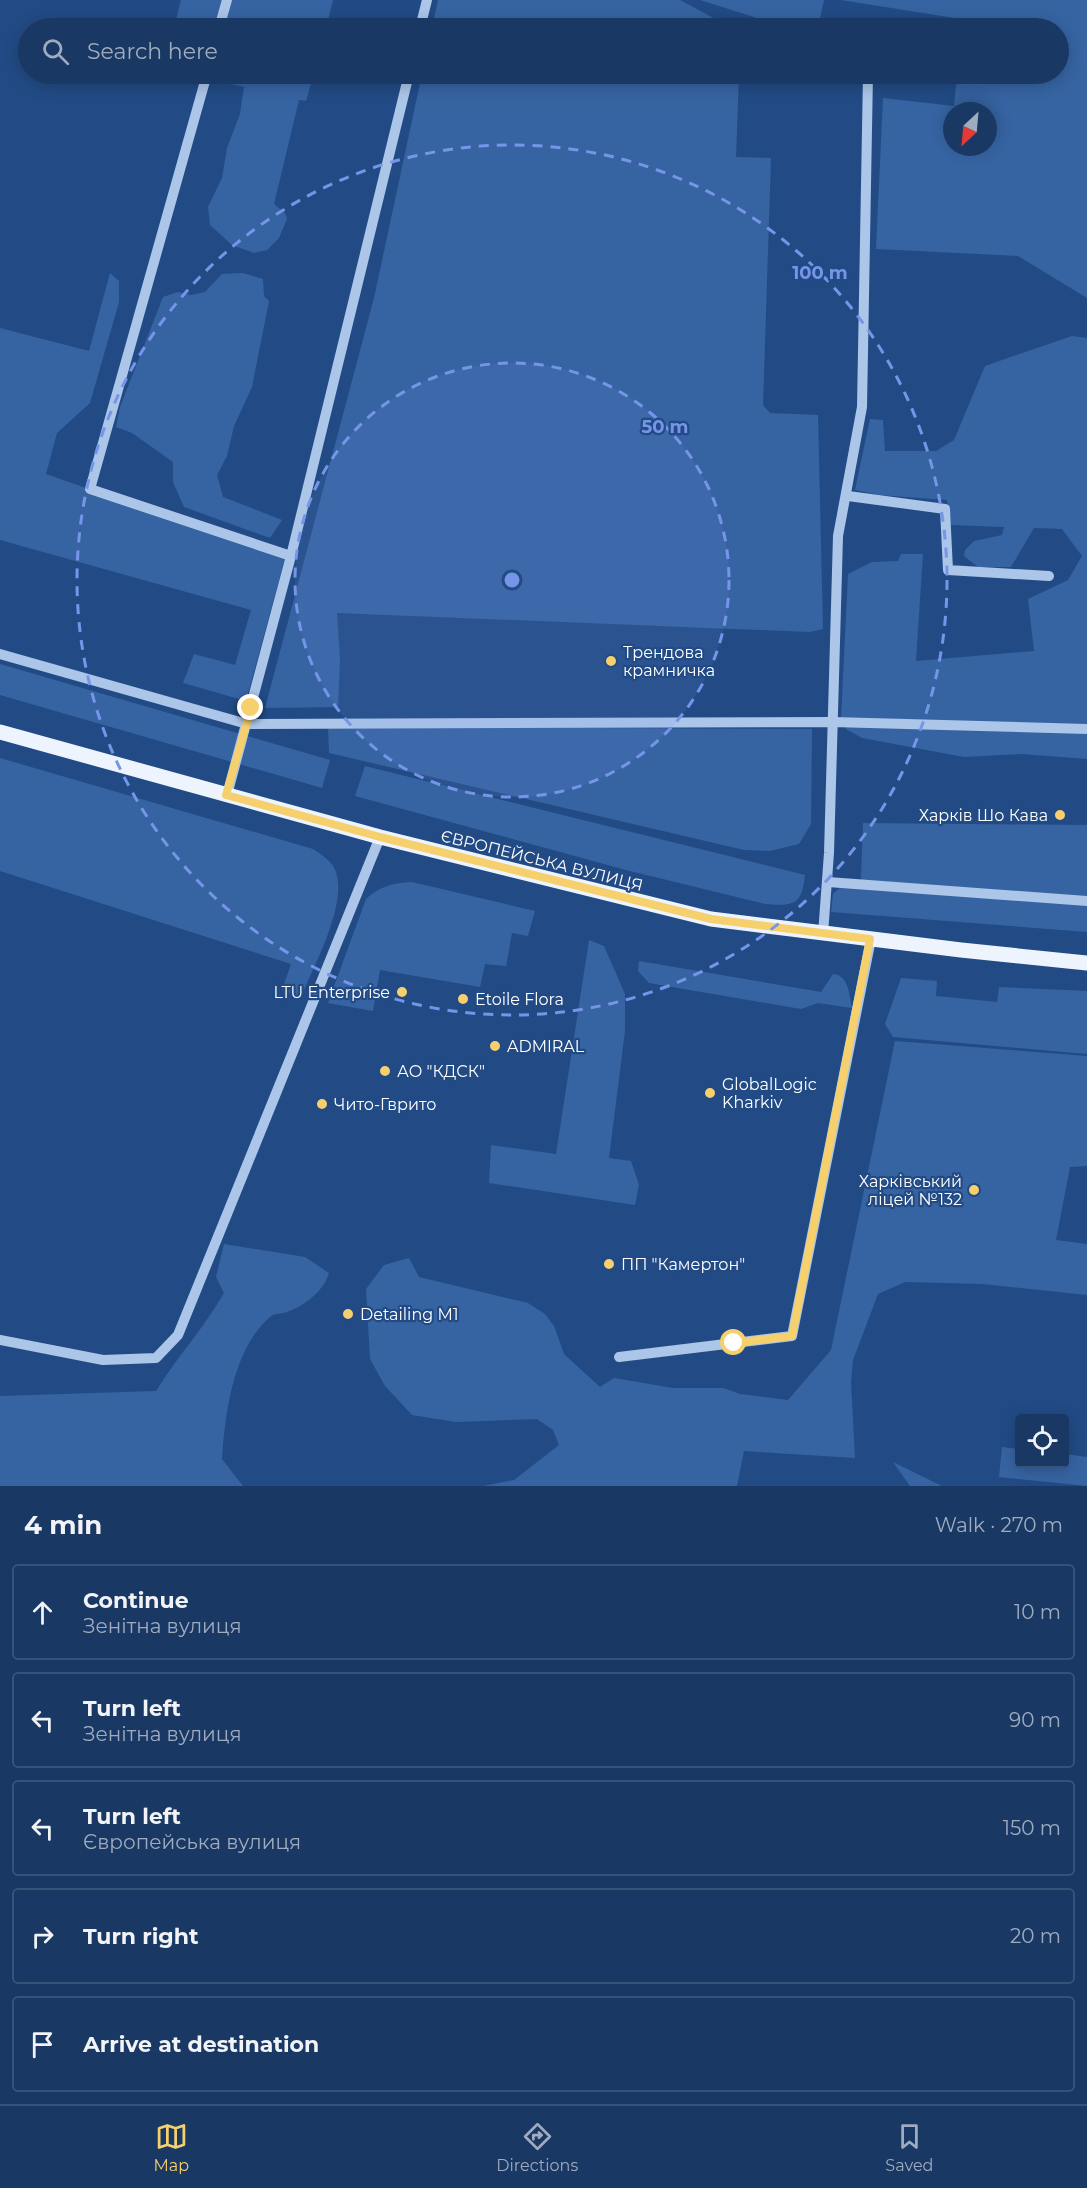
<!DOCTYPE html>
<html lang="en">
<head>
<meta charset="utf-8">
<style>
  :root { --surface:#1a3864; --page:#233f6a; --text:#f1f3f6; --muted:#9facbf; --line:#385278; --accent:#f5d06d }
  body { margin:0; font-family:Montserrat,sans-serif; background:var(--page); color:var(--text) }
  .controls { position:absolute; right:18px; bottom:18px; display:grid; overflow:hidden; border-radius:6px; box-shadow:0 3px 15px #0003 }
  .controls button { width:54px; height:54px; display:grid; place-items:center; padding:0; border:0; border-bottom:2px solid var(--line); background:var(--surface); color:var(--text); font:30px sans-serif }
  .compass { position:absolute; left:943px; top:102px; width:54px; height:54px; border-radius:50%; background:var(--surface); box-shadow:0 3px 15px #0003; rotate:206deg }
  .stop { position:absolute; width:18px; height:18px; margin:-14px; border:4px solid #f5d06d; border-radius:50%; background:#fff }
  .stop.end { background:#f5d06d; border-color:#fff; box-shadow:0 2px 6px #0008 }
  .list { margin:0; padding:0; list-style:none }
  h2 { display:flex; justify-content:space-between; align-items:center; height:78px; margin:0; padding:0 24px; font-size:26px }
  h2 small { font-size:20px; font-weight:400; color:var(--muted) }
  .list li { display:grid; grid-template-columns:39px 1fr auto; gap:18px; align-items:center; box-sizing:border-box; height:96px; margin:0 12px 12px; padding:0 12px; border:2px solid var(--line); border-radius:6px }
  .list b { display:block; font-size:22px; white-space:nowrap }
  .list p { margin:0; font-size:20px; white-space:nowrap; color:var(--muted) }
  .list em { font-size:20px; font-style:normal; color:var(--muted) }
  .icon { flex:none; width:33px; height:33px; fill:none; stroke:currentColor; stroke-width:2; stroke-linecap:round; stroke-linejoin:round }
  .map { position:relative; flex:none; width:1087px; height:1486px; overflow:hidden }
  .search { position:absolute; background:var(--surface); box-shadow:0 3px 15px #0003; left:18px; right:18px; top:18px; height:66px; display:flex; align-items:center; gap:15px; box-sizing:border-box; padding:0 21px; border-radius:33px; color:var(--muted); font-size:22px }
  .sheet { height:618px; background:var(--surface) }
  nav { display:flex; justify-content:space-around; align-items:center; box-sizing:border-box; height:84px; border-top:2px solid var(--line); background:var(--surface); font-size:16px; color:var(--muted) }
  nav a { display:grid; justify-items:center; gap:3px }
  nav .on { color:var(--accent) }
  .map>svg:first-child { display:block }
  .green { fill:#3664a2; fill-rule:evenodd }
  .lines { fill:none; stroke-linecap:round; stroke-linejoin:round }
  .minor { stroke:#abc6e9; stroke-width:10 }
  .major { stroke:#eef4fe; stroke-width:15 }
  .route { stroke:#f5d06d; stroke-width:8 }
  .ring { fill:none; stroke:#7795e8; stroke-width:3; stroke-dasharray:10 8 }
  .poi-dot { fill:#f5d06d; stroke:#224b85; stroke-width:2 }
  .labels { text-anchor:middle; stroke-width:4.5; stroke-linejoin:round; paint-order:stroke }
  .poi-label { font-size:16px; fill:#fff; stroke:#224b85; text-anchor:start }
  .street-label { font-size:16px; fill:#fff; stroke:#224b85 }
  .centre { fill:#7795e8; stroke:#224b85; stroke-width:3 }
  .ring-label { font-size:18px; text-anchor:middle; font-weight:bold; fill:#7795e8; stroke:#224b85; stroke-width:4.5; stroke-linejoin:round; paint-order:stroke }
</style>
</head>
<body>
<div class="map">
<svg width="1087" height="1486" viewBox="0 0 1087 1486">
  <rect width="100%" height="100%" fill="#224b85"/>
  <!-- green -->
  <g class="green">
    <path d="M181 0H333L326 28H174Z"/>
    <path d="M438 0H680L732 28H432Z"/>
    <path d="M700 0H824L818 28H789Z"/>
    <path d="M841 0H1087V298L1018 256 876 249 883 98 954 106 957 74H1058V28H961V19ZM952 111H988V147H952Z"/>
    <path d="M186 74H314L306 101 299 100 274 204 285 213 287 219 279 238 267 250 254 253 232 245 210 225 208 207 222 178 227 148 240 114 244 87Z"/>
    <path d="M422 74H739L736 157 771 158 763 405 770 413 818 415 823 629 810 632 337 613 340 660 338 707 265 708 374 298Z"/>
    <path d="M110 273 119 281V302L90 403 57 433 46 474 285 558 246 701 183 683 194 654 235 665 251 610 0 540V328L89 351Z"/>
    <path d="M243 273 263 279 264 296 269 301 252 387 234 426 227 456 217 475 223 497 282 520 270 538 184 507 173 482V462L132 433 116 427 120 407 163 297 178 292 191 295 205 292 222 274Z"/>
    <path d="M1072 336 1087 338V759L1021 754 964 757 862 738 846 729 848 719H841L848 574 872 562 898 561 901 554H923L916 661 1034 651 1028 599 1068 580 1082 556 1062 529 1034 528 1011 567H978L964 556 965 550 974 541 1002 535 1004 527 951 525 947 500 879 495 855 490 870 419 883 420 885 451H936L954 440 985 366Z"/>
    <path d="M0 664 330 760 322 788 0 695Z"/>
    <path d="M328 727 812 729 811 824 799 844 770 851 744 850 329 753Z"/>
    <path d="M0 758 313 849C322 855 333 862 336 872 347 906 314 965 301 997L282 990 291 964 0 871Z"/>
    <path d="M365 766 805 875C802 906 793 906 765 904L626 870 355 796Z"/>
    <path d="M863 823 1087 825V897L861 880Z"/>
    <path d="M412 882 535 911 528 936 512 933 506 966 485 964 480 987 380 970 373 1011 328 1003 366 899C380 886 393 883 412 882Z"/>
    <path d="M843 885 1087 903V932L831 912 833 894Z"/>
    <path d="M589 940 604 946 625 994V1031L609 1158 631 1161 639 1185 635 1205 489 1183 491 1145 556 1154Z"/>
    <path d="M639 961 821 992 833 974C849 975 849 995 852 1008L818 1003 801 1009 649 983 638 971Z"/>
    <path d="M901 978 937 981 936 996 997 1002 999 987 1087 991V1054L893 1037 885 1024Z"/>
    <path d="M895 1041 1087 1056V1166L1070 1167 1056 1240 1087 1244V1295L982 1284 905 1282 878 1294 853 1360 851 1382 855 1458 744 1451 737 1486H483L514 1480 559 1445 553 1430 537 1419 456 1422 412 1415 385 1386 370 1359 366 1289 384 1265 409 1258 419 1277 528 1303 545 1314 554 1326 564 1354 600 1387 614 1378 673 1388H723L740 1394 788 1400 831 1350Z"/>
    <path d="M224 1244 305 1257 329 1273C324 1291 304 1306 287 1312 281 1314 274 1313 270 1317 233 1349 225 1414 222 1459L243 1486H0V1396L156 1391C177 1357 204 1328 224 1293L216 1277Z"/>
    <path d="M1002 1447 1019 1449 1020 1464H1064L1065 1454 1087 1457V1486L999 1477Z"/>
    <path d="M893 1462 942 1486H910Z"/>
  </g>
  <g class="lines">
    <!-- minor -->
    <g class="minor">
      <path d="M219 28 227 0"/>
      <path d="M420 28 427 0"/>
      <path d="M207 74 90 489 291 556"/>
      <path d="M848 496 945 509 948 570 1049 576"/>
      <path d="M0 654 247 724 832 722 1087 729"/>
      <path d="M227 795 291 556 409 74"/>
      <path d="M828 882 1087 901"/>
      <path d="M823 934 829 853 838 536 862 407 868 74"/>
      <path d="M0 1340 103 1360 156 1358 178 1335 380 837"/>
      <path d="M619 1357 792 1336 871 939"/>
    </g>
    <!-- major -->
    <path class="major" d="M0 732 380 837 711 919 961 950 1087 963"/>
  </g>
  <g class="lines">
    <!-- route -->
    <path class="route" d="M251 708 226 795 380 837 711 919 870 939 792 1336 734 1343"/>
  </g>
  <!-- distance rings -->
  <circle cx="512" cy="580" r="217" fill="#7795e8" fill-opacity=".12"/>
  <g class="ring">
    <circle cx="512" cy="580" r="217"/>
    <circle cx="512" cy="580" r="435"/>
  </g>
  <!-- markers -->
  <g class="poi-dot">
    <circle cx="611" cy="661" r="6"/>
    <circle cx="1060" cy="815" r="6"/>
    <circle cx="402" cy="992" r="6"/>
    <circle cx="463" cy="999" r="6"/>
    <circle cx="495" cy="1046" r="6"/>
    <circle cx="385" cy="1071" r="6"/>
    <circle cx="710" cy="1093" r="6"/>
    <circle cx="322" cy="1104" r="6"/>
    <circle cx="974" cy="1190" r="6"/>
    <circle cx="609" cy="1264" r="6"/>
    <circle cx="348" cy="1314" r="6"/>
  </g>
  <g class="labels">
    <!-- poi labels -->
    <g class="poi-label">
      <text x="623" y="658">Трендова<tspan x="623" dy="18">крамничка</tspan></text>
      <text x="1048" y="821" text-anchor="end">Харків Шо Кава</text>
      <text x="390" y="998" text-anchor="end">LTU Enterprise</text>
      <text x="475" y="1005">Etoile Flora</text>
      <text x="507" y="1052">ADMIRAL</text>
      <text x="397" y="1077">АО "КДСК"</text>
      <text x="722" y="1090">GlobalLogic<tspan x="722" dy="18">Kharkiv</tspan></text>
      <text x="334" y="1110">Чито-Гврито</text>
      <text x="962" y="1187" text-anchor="end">Харківський<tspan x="962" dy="18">ліцей №132</tspan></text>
      <text x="621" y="1270">ПП "Камертон"</text>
      <text x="360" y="1320">Detailing M1</text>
    </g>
    <!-- street labels -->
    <g class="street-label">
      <text transform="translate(542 860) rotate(14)" y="6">ЄВРОПЕЙСЬКА ВУЛИЦЯ</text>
    </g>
  </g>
  <circle cx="512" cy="580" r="9" class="centre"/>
  <g class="ring-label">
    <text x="820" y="279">100 m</text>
    <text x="665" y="433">50 m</text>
  </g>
</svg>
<div class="controls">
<button><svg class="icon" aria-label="locate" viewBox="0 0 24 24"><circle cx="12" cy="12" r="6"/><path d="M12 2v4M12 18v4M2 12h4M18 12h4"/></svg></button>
</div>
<svg class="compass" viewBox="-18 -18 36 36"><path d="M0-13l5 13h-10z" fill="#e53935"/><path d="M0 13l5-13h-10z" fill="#9facbf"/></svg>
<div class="stop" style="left:734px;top:1343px"></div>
<div class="stop end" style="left:251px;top:708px"></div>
<div class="search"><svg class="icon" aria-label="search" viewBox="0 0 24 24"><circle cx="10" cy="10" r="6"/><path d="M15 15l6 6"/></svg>Search here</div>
</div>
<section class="sheet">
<h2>4 min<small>Walk · 270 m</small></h2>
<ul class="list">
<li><svg class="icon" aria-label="ahead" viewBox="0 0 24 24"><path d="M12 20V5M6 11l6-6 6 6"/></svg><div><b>Continue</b><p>Зенітна вулиця</p></div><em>10 m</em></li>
<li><svg class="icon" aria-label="left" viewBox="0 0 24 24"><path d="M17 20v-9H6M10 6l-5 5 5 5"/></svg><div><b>Turn left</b><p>Зенітна вулиця</p></div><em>90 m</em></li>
<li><svg class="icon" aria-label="left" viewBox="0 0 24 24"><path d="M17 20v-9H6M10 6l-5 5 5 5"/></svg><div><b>Turn left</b><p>Європейська вулиця</p></div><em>150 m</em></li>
<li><svg class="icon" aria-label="right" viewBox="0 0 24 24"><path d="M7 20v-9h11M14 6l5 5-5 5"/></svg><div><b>Turn right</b></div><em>20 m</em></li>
<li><svg class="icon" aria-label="arrive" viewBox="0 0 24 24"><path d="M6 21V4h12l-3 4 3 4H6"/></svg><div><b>Arrive at destination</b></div></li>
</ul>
</section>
<nav>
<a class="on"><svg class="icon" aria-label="map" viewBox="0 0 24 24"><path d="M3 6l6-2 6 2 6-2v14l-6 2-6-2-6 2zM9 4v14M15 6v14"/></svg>Map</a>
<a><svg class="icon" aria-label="directions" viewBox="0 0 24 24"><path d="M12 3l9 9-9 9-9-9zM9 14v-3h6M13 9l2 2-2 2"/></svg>Directions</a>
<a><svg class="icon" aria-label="saved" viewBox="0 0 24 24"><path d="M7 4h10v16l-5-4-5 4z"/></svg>Saved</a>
</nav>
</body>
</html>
